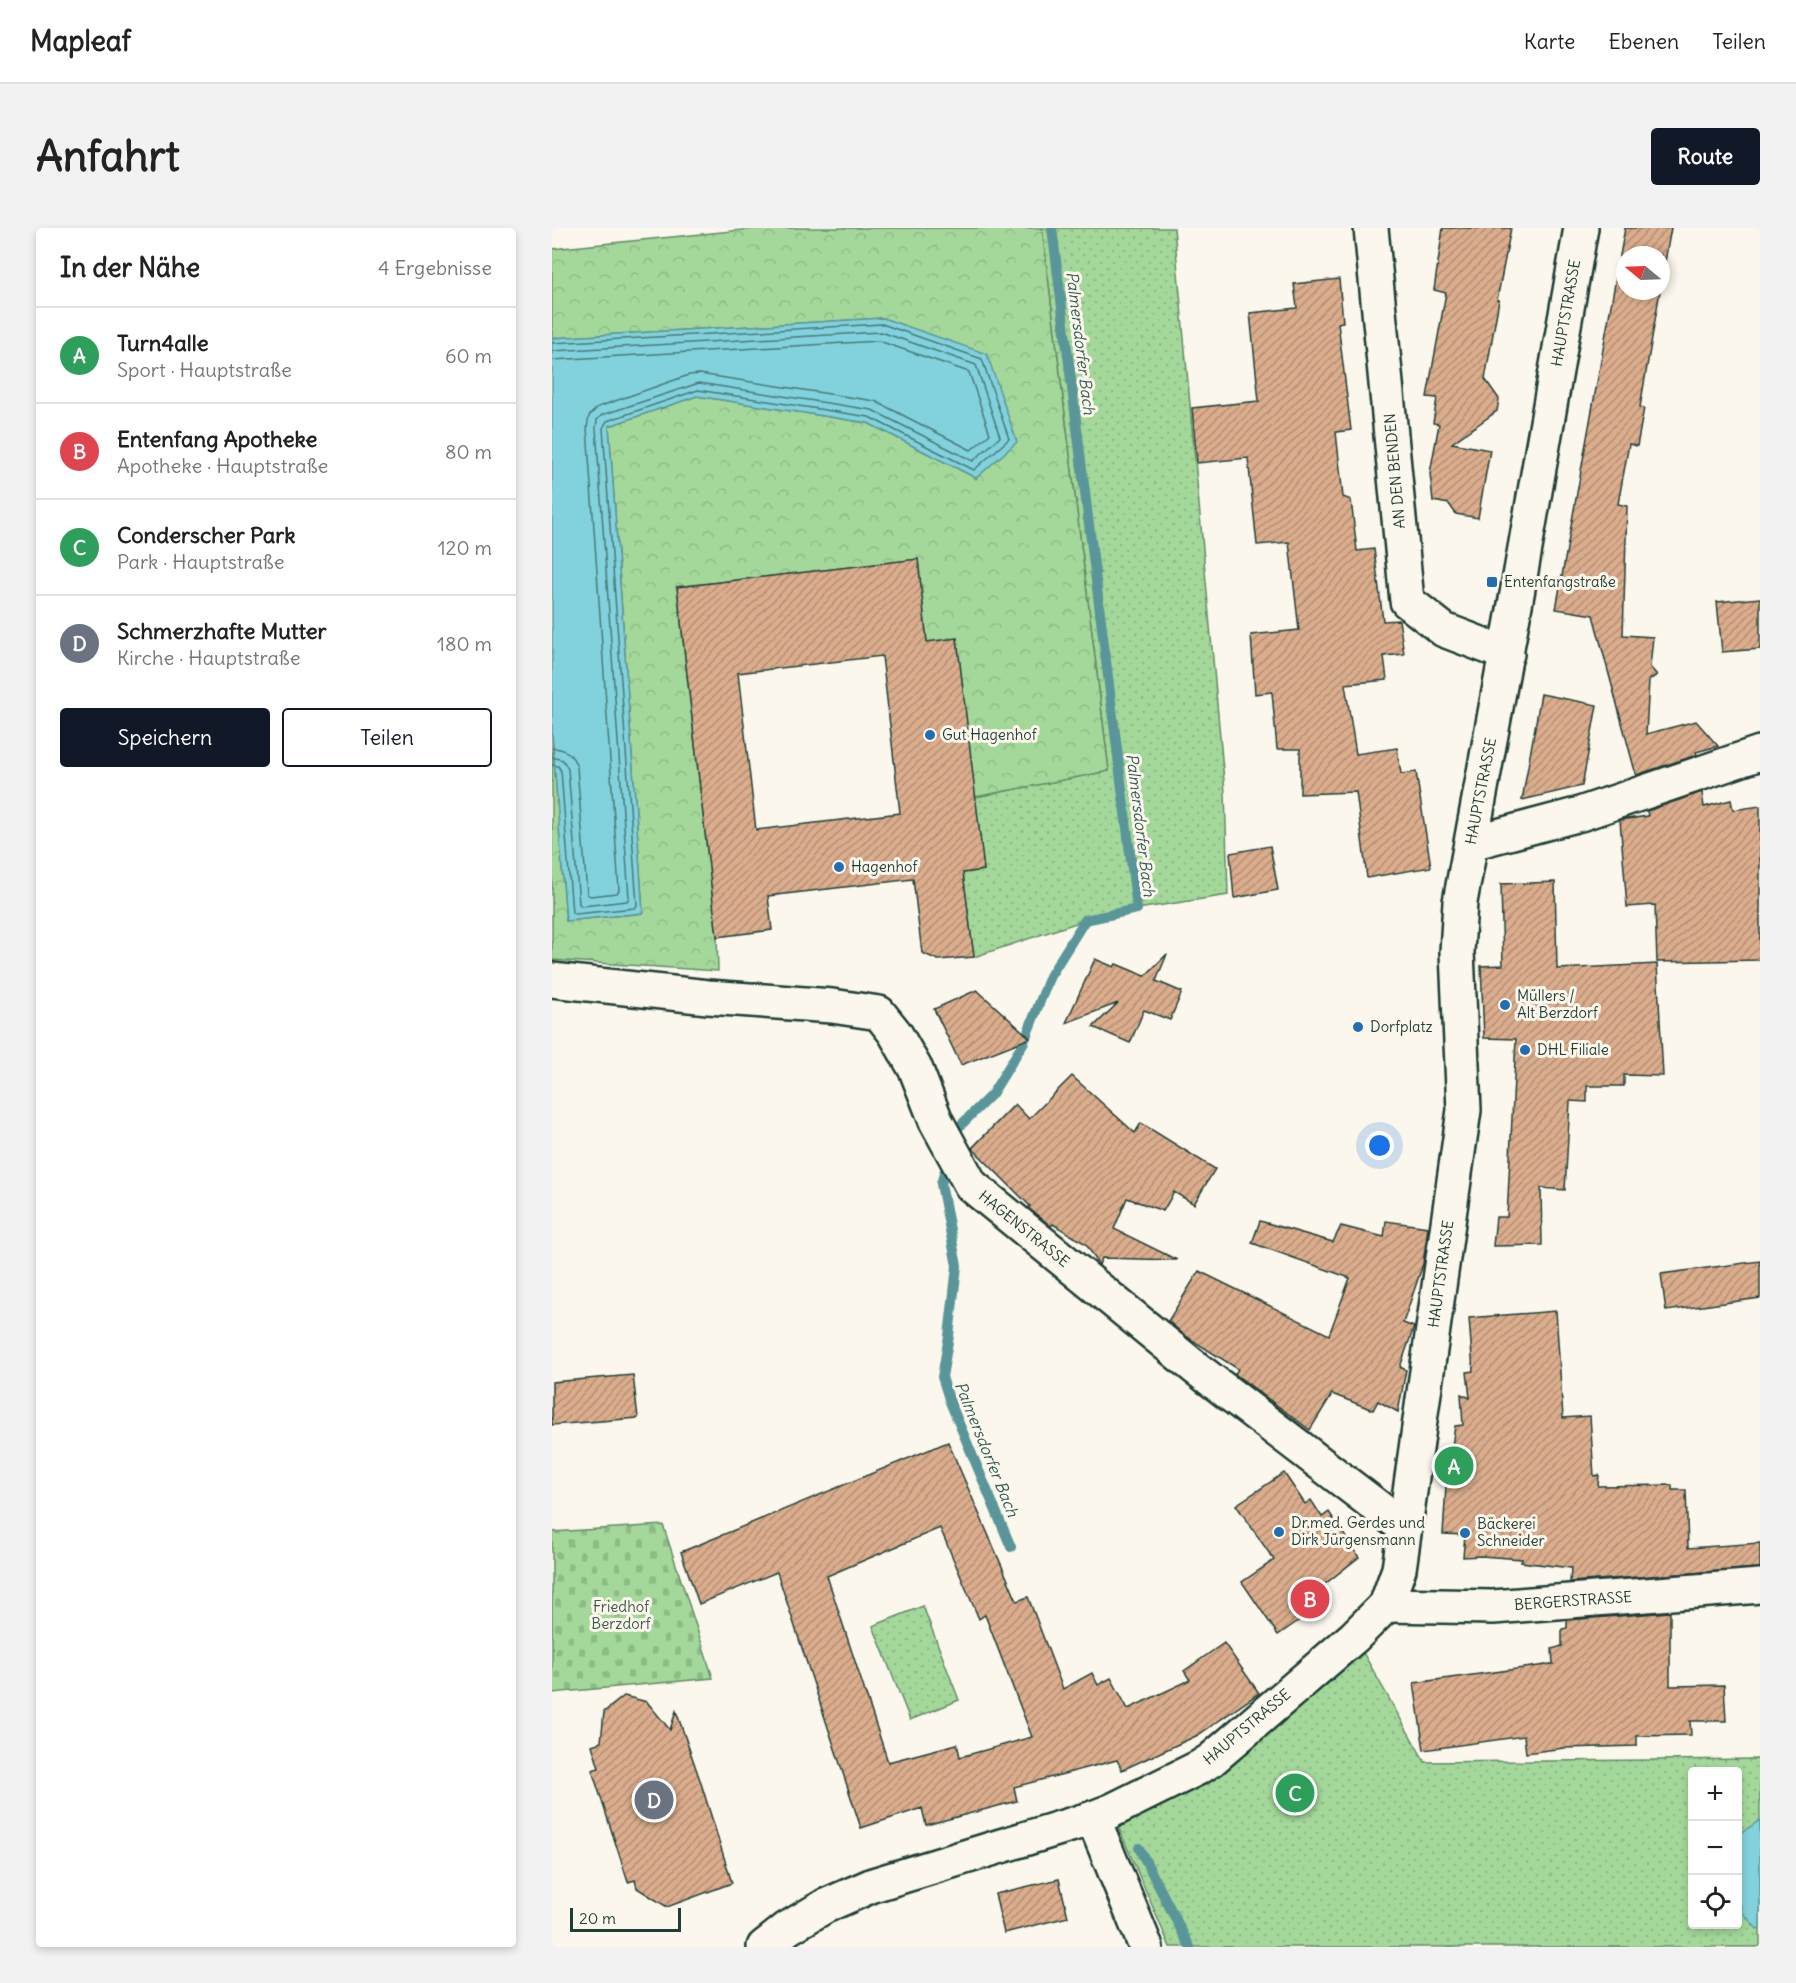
<!DOCTYPE html>
<html lang="de">
<head>
<meta charset="utf-8">
<style>
  :root { --surface:#fff; --page:#f2f2f2; --text:#222; --muted:#767676; --line:#e0e0e0; --accent:#111827 }
  body { margin:0; font-family:Delius,sans-serif; background:var(--page); color:var(--text) }
  .controls { position:absolute; right:18px; bottom:18px; display:grid; overflow:hidden; border-radius:6px; box-shadow:0 3px 9px #0003 }
  .controls button { width:54px; height:54px; display:grid; place-items:center; padding:0; border:0; border-bottom:2px solid var(--line); background:var(--surface); color:var(--text); font:30px sans-serif }
  .compass { position:absolute; left:1064px; top:18px; width:54px; height:54px; border-radius:50%; background:var(--surface); box-shadow:0 3px 9px #0003; rotate:289deg }
  .scale { position:absolute; left:18px; bottom:15px; width:111px; box-sizing:border-box; padding-left:6px; border:3px solid #1f3d34; border-top:0; font-size:16px; line-height:21px; white-space:nowrap; color:#1f3d34; -webkit-text-stroke:4px #fbf7ec; paint-order:stroke }
  .you { position:absolute; left:828px; top:918px; width:21px; height:21px; margin:-15px; border:4px solid #fff; border-radius:50%; background:#1a73e8; box-shadow:0 0 0 9px #1a73e833 }
  .badge { display:grid; place-items:center; width:39px; height:39px; border-radius:50%; background:var(--accent); color:#fff; font-size:20px; font-weight:700 }
  .pin { position:absolute; translate:-50% -50%; border:3px solid #fff; box-shadow:0 2px 6px #0006 }
  .list { margin:0; padding:0; list-style:none }
  h2 { display:flex; justify-content:space-between; align-items:center; height:78px; margin:0; padding:0 24px; font-size:26px }
  h2 small { font-size:20px; font-weight:400; color:var(--muted) }
  .list li { display:grid; grid-template-columns:39px 1fr auto; gap:18px; align-items:center; box-sizing:border-box; height:96px; padding:0 24px; border-top:2px solid var(--line) }
  .list b { display:block; font-size:22px; white-space:nowrap }
  .list p { margin:0; font-size:20px; white-space:nowrap; color:var(--muted) }
  .list em { font-size:20px; font-style:normal; color:var(--muted) }
  .actions { display:flex; gap:12px; padding:18px 24px }
  .actions a { flex:1; padding:14px 0; border:2px solid var(--accent); border-radius:6px; text-align:center; font-size:21px; color:var(--accent) }
  .actions .main { background:var(--accent); color:#fff }
  .icon { flex:none; width:33px; height:33px; fill:none; stroke:currentColor; stroke-width:2; stroke-linecap:round; stroke-linejoin:round }
  .map { position:relative; flex:none; width:1208px; height:1719px; overflow:hidden; border-radius:6px }
  header { display:flex; align-items:center; gap:36px; box-sizing:border-box; height:84px; padding:0 30px; background:var(--surface); border-bottom:2px solid var(--line) }
  header strong { font-size:28px }
  nav { display:flex; gap:33px; margin-inline-start:auto; font-size:21px }
  .intro { display:flex; align-items:center; justify-content:space-between; box-sizing:border-box; height:144px; padding:0 36px }
  h1 { margin:0; font-size:42px }
  .button { padding:15px 27px; border-radius:6px; background:var(--accent); color:#fff; font-size:21px; font-weight:700 }
  main { display:flex; gap:36px; padding:0 36px }
  aside { flex:1; background:var(--surface); border-radius:6px; box-shadow:0 3px 9px #0003 }
  .map>svg:first-child { display:block }
  .green { fill:url(#green-dots); stroke:#628a67; stroke-width:1.5; fill-rule:evenodd }
  .forest { fill:url(#forest-crowns); stroke:#628a67; stroke-width:1.5 }
  .cemetery { fill:url(#cemetery-stones); stroke:#628a67; stroke-width:1.5 }
  .water { fill:#82d2dd; stroke:#5a9699; stroke-width:1.5 }
  .lines { fill:none; stroke-linecap:round; stroke-linejoin:round }
  .shore { stroke:#477978; stroke-width:1.5 }
  .stream { stroke:#5a9699; stroke-width:10 }
  .building { fill:url(#building-hatch); stroke:#1f3d34; stroke-width:1.5; fill-rule:evenodd }
  .minor-casing { stroke:#1f3d34; stroke-width:38 }
  .minor { stroke:#fbf7ec; stroke-width:33 }
  .poi-dot { fill:#1f6fb2; stroke:#fbf7ec; stroke-width:2 }
  .labels { text-anchor:middle; stroke-width:6; stroke-linejoin:round; paint-order:stroke }
  .street-label { font-size:15px; fill:#1f3d34; stroke:#fbf7ec }
  .poi-label { font-size:15px; fill:#1f3d34; stroke:#fbf7ec; text-anchor:start }
  .park-label { font-size:15px; fill:#3a5c48; stroke:#fbf7ec }
  .water-label { font-size:16px; font-style:italic; fill:#335b56; stroke:#fbf7ec }
</style>
</head>
<body>
<header>
<strong>Mapleaf</strong>
<nav><a>Karte</a><a>Ebenen</a><a>Teilen</a></nav>
</header>
<div class="intro"><h1>Anfahrt</h1><a class="button">Route</a></div>
<main>
<aside>
<h2>In der Nähe<small>4 Ergebnisse</small></h2>
<ul class="list">
<li><span class="badge" style="background:#2e9e5b">A</span><div><b>Turn4alle</b><p>Sport · Hauptstraße</p></div><em>60 m</em></li>
<li><span class="badge" style="background:#e0444e">B</span><div><b>Entenfang Apotheke</b><p>Apotheke · Hauptstraße</p></div><em>80 m</em></li>
<li><span class="badge" style="background:#2e9e5b">C</span><div><b>Conderscher Park</b><p>Park · Hauptstraße</p></div><em>120 m</em></li>
<li><span class="badge" style="background:#6b7280">D</span><div><b>Schmerzhafte Mutter</b><p>Kirche · Hauptstraße</p></div><em>180 m</em></li>
</ul>
<div class="actions"><a class="main">Speichern</a><a>Teilen</a></div>
</aside>
<div class="map">
<svg width="1208" height="1719" viewBox="0 0 1208 1719">
  <defs>
    <pattern id="green-dots" width="8" height="8" patternUnits="userSpaceOnUse" patternTransform="scale(1.5)"><rect width="8" height="8" fill="#a4d89a"/><path d="M2 2h.1M6 6h.1" fill="none" stroke="#8dba85" stroke-width="1.8" stroke-linecap="round"/></pattern>
    <pattern id="forest-crowns" width="20" height="18" patternUnits="userSpaceOnUse" patternTransform="scale(1.5)"><rect width="20" height="18" fill="#a4d89a"/><path d="M2 6a3 3 0 1 1 6 0M12 15a3 3 0 1 1 6 0" fill="none" stroke="#8dba85"/></pattern>
    <pattern id="cemetery-stones" width="16" height="16" patternUnits="userSpaceOnUse" patternTransform="scale(1.5)"><rect width="16" height="16" fill="#a4d89a"/><path d="M2 7V4a2 2 0 0 1 4 0v3zM10 15v-3a2 2 0 0 1 4 0v3z" fill="#8dba85"/></pattern>
    <pattern id="building-hatch" width="6" height="6" patternUnits="userSpaceOnUse" patternTransform="scale(1.5)"><rect width="6" height="6" fill="#dbad8d"/><path d="M-1 1l2-2M0 6l6-6M5 7l2-2" fill="none" stroke="#b18e74"/></pattern>
  </defs>
  <rect width="100%" height="100%" fill="#fbf7ec"/>
  <filter id="ink" filterUnits="userSpaceOnUse"><feTurbulence type="fractalNoise" baseFrequency=".0167" numOctaves="2"/><feDisplacementMap in="SourceGraphic" scale="12" xChannelSelector="R" yChannelSelector="G"/><feConvolveMatrix kernelMatrix="1 2 1 2 8 2 1 2 1" color-interpolation-filters="sRGB"/></filter>
  <g filter="url(#ink)">
    <!-- green -->
    <g class="green">
      <path d="M490 0H622L673 564 676 667 585 681 533 692 422 729 411 645 432 642 423 569 557 543Z"/>
      <path d="M371 1378 407 1472 358 1492 321 1398Z"/>
      <path d="M805 1414 873 1534 1208 1531V1719H618L562 1589ZM1140 1544H1186V1696H1140Z"/>
    </g>
    <!-- forest -->
    <path class="forest" d="M210 0H490L557 543 423 569 405 410 375 414 366 331 125 359 165 709 166 743 0 732V504L14 693 91 685 57 198 145 168 316 195 424 250 331 90 0 110V21Z"/>
    <!-- cemetery -->
    <path class="cemetery" d="M111 1297 161 1450 0 1465V1304Z"/>
    <!-- water -->
    <g class="water">
      <path d="M331 90 435 126 465 214 424 250 316 195 145 168 57 198 91 685 14 693 0 504V110Z"/>
      <path d="M1208 1592V1700L1205 1701 1190 1684 1186 1667V1614L1188 1606Z"/>
    </g>
    <g class="lines">
      <!-- shore -->
      <g class="shore">
        <path d="M0 115 330 96 430 131 457 211 422 242 317 189 146 162 55 193 51 200 85 677 83 680 23 686 20 685 9 543 6 538 0 537"/>
        <path d="M0 123 329 104 424 137 448 209 421 233 320 182 147 155 50 187 45 192 44 200 77 670 75 673 30 678 27 676 16 541 11 532 0 529"/>
        <path d="M0 132 327 113 417 144 438 206 419 222 323 173 148 146 137 147 46 179 37 188 35 200 67 662 65 665 38 668 35 666 25 539C21 527 13 520 0 520"/>
      </g>
      <!-- stream -->
      <g class="stream">
        <path d="M402 911 406 900 440 866 472 814 498 748 533 692 585 681 500 0"/>
        <path d="M396 932 389 956 405 1038 397 1108 390 1149 398 1174 459 1319"/>
        <path d="M587 1620 638 1719"/>
      </g>
    </g>
    <!-- building -->
    <g class="building">
      <path d="M891 0H959L945 72H947L933 151 947 171 945 183 900 215 938 222 926 290 904 286 897 276 881 273 878 245 887 196 881 195 885 170 875 169 894 65 882 62Z"/>
      <path d="M1073 0H1119L1109 56V27H1073V63H1108L1088 179 1092 180 1085 218 1077 216 1066 276 1075 278 1071 407 1101 409 1098 439 1105 447 1097 452 1094 506 1144 493 1166 518 1144 524 1145 527 1084 547 1041 387 1004 381Z"/>
      <path d="M787 51 791 94 786 95 799 202 784 204 791 269 799 272 805 323 822 321 831 393 847 392 852 426 832 428 835 452 793 456 804 526 845 520 849 546 864 544 879 639 815 650 804 564 748 566V521H725L720 464 703 466 699 407 747 402 737 314 705 317 696 230 645 235 640 180 707 173 698 85 745 80 742 56Z"/>
      <path d="M366 331 375 414 405 410 432 642 411 645 422 729 386 732 370 725 361 651 216 668 220 702 165 709 125 359ZM330 428 348 585 204 602 186 445Z"/>
      <path d="M1208 370V421L1170 424 1165 374Z"/>
      <path d="M989 466 1045 477 1030 558 970 572Z"/>
      <path d="M1150 564 1152 579 1179 572 1181 582 1208 578V732L1105 734 1103 677 1075 679 1068 592 1096 588 1095 583Z"/>
      <path d="M718 618 726 662 682 670 678 625Z"/>
      <path d="M1003 654 1005 741 1105 736 1111 848 1072 847V858H1035V874L1018 873 1013 962 989 960 990 1017 941 1018 944 989H955L964 811 932 810 929 738 951 737 949 656Z"/>
      <path d="M615 726 604 753 630 764 618 792 592 782 578 815 541 799 566 775 514 795 543 731 562 739 564 736 593 748Z"/>
      <path d="M425 762 478 810 409 837 382 781Z"/>
      <path d="M520 848 583 905 589 895 663 941 642 976 622 964 611 983 575 970 562 1001 625 1032 550 1030 547 1037 534 1016 501 996 499 998 476 980 478 978 420 920 463 876 477 891Z"/>
      <path d="M708 993 781 1014 789 998 832 1009 834 993 876 999 871 1036 851 1095 862 1099 848 1139 854 1142 846 1184 826 1173 821 1182 780 1166 758 1202 683 1146 686 1141 632 1107 616 1093 647 1043 777 1107 798 1050 700 1015Z"/>
      <path d="M1208 1033V1070L1114 1083 1109 1046Z"/>
      <path d="M1004 1083 1011 1190 1038 1188 1042 1248 1047 1247 1046 1258 1120 1257V1262H1134L1136 1320 1208 1315V1340L1018 1354 1019 1340 969 1334 970 1331 929 1328 911 1329 913 1307 891 1306 894 1258 903 1198 911 1197 909 1166 918 1170 915 1144 921 1143 917 1090Z"/>
      <path d="M81 1147 86 1190 0 1197V1154Z"/>
      <path d="M396 1214 465 1373 476 1369 511 1461 540 1445 546 1457 559 1450 576 1481 638 1452 632 1443 672 1415 707 1465 646 1507 570 1542 565 1532 462 1559 465 1573 374 1597 370 1580 309 1600 225 1344 147 1376 129 1324ZM388 1300 427 1391 433 1387 480 1509 408 1529 405 1516 336 1534 275 1348Z"/>
      <path d="M732 1245 753 1276 759 1272 770 1289 777 1284 807 1329 768 1360 771 1364 766 1367 772 1375 726 1407 690 1354 722 1332 684 1277Z"/>
      <path d="M1118 1384V1458L1172 1457 1174 1493H1138L1139 1507 1085 1508V1518L1012 1520 974 1525 972 1508 872 1522 862 1455 1001 1436 1000 1421 1010 1418V1401L1015 1400V1392Z"/>
      <path d="M72 1468 95 1474 118 1502 124 1483 148 1552 180 1655 115 1679 85 1660 83 1652 76 1654 40 1542 47 1540 40 1517 49 1514 52 1484Z"/>
      <path d="M507 1651 516 1689 452 1705 443 1666Z"/>
    </g>
    <g class="lines">
      <defs>
        <g id="minor">
          <path d="M819 0 855 373 892 402 955 426"/>
          <path d="M919 615 1028 586 1208 525"/>
          <path d="M0 752 156 769 280 778 327 785 343 805 364 842 384 893 419 957 645 1141 853 1300"/>
          <path d="M834 1377 941 1379 1208 1358"/>
          <path d="M541 1590 594 1719"/>
          <path d="M212 1719 236 1700 273 1678 321 1657 541 1590 559 1583 648 1539 659 1532 802 1409 834 1377 847 1341 912 882 905 724 908 674 965 366 1029 0"/>
        </g>
      </defs>
      <!-- minor casing -->
      <use href="#minor" class="minor-casing"/>
      <!-- minor -->
      <use href="#minor" class="minor"/>
    </g>
  </g>
  <!-- markers -->
  <g class="poi-dot">
    <rect x="934" y="348" width="12" height="12" rx="3"/>
    <circle cx="378" cy="507" r="6"/>
    <circle cx="287" cy="639" r="6"/>
    <circle cx="953" cy="777" r="6"/>
    <circle cx="806" cy="799" r="6"/>
    <circle cx="973" cy="822" r="6"/>
    <circle cx="727" cy="1304" r="6"/>
    <circle cx="913" cy="1305" r="6"/>
  </g>
  <g class="labels">
    <!-- street labels -->
    <g class="street-label">
      <text transform="translate(1014 85) rotate(-80)" y="5">HAUPTSTRASSE</text>
      <text transform="translate(843 243) rotate(-95)" y="5">AN DEN BENDEN</text>
      <text transform="translate(929 563) rotate(-79)" y="5">HAUPTSTRASSE</text>
      <text transform="translate(472 1001) rotate(39)" y="5">HAGENSTRASSE</text>
      <text transform="translate(889 1046) rotate(-82)" y="5">HAUPTSTRASSE</text>
      <text transform="translate(1021 1373) rotate(-4)" y="5">BERGERSTRASSE</text>
      <text transform="translate(695 1499) rotate(-40)" y="5">HAUPTSTRASSE</text>
    </g>
    <!-- poi labels -->
    <g class="poi-label">
      <text x="952" y="359">Entenfangstraße</text>
      <text x="390" y="512">Gut Hagenhof</text>
      <text x="299" y="644">Hagenhof</text>
      <text x="965" y="773">Müllers /<tspan x="965" dy="17">Alt Berzdorf</tspan></text>
      <text x="818" y="804">Dorfplatz</text>
      <text x="985" y="827">DHL Filiale</text>
      <text x="739" y="1300">Dr.med. Gerdes und<tspan x="739" dy="17">Dirk Jürgensmann</tspan></text>
      <text x="925" y="1301">Bäckerei<tspan x="925" dy="17">Schneider</tspan></text>
    </g>
    <!-- park labels -->
    <g class="park-label">
      <text x="69" y="1384">Friedhof<tspan x="69" dy="17">Berzdorf</tspan></text>
    </g>
    <!-- water labels -->
    <g class="water-label">
      <text transform="translate(529 115) rotate(83)" y="6">Palmersdorfer Bach</text>
      <text transform="translate(589 597) rotate(83)" y="6">Palmersdorfer Bach</text>
      <text transform="translate(435 1221) rotate(68)" y="6">Palmersdorfer Bach</text>
    </g>
  </g>
</svg>
<div class="controls">
<button>+</button>
<button>−</button>
<button><svg class="icon" aria-label="locate" viewBox="0 0 24 24"><circle cx="12" cy="12" r="6"/><path d="M12 2v4M12 18v4M2 12h4M18 12h4"/></svg></button>
</div>
<svg class="compass" viewBox="-18 -18 36 36"><path d="M0-13l5 13h-10z" fill="#e53935"/><path d="M0 13l5-13h-10z" fill="#767676"/></svg>
<div class="scale">20 m</div>
<div class="you"></div>
<div class="pin badge" style="left:902px;top:1238px;background:#2e9e5b">A</div>
<div class="pin badge" style="left:758px;top:1371px;background:#e0444e">B</div>
<div class="pin badge" style="left:743px;top:1565px;background:#2e9e5b">C</div>
<div class="pin badge" style="left:102px;top:1572px;background:#6b7280">D</div>
</div>
</main>
</body>
</html>
